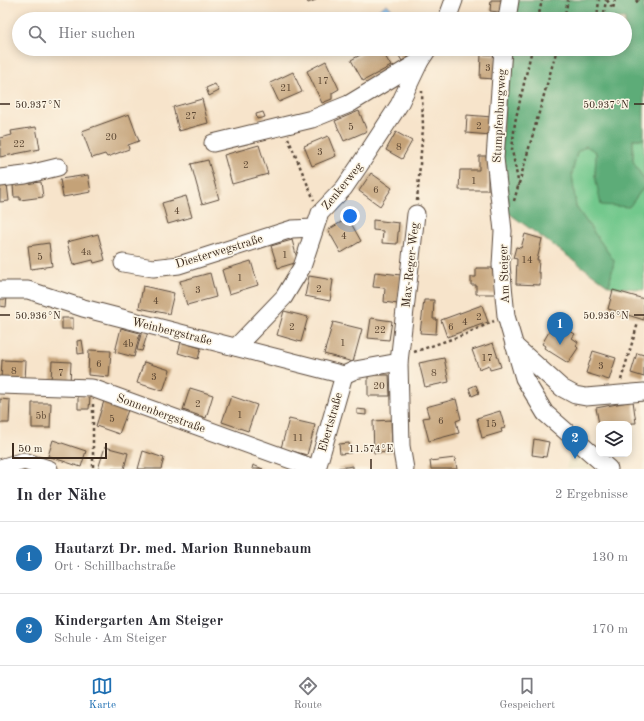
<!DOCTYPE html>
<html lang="de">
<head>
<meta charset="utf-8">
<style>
  :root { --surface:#fff; --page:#f7f7f7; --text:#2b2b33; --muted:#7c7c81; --line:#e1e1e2; --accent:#1f6fb2 }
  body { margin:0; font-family:"Old Standard TT",serif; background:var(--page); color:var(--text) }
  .controls { position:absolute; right:12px; bottom:12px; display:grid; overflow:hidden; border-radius:8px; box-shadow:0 2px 10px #0003 }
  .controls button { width:36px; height:36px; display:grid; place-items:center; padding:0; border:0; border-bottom:1px solid var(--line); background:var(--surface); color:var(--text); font:20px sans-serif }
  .scale { position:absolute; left:12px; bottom:10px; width:95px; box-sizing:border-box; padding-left:4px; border:2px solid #3b2a1e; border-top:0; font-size:11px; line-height:14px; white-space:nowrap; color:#3b2a1e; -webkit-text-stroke:3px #fcf5e5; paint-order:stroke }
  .you { position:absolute; left:350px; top:216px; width:14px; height:14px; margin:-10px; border:3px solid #fff; border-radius:50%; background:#1a73e8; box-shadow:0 0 0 6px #1a73e833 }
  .badge { display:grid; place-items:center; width:26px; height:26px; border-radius:50%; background:var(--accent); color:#fff; font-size:13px; font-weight:700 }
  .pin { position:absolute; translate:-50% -33px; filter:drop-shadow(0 1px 2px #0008) }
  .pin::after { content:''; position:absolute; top:21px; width:14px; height:12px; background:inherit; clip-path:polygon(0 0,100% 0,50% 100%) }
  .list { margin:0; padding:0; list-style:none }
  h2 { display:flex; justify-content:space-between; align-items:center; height:52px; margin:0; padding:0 16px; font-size:17px }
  h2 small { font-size:13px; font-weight:400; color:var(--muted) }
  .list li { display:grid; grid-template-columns:26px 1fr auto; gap:12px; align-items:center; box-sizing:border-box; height:72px; padding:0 16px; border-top:1px solid var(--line) }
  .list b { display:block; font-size:15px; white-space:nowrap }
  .list p { margin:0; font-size:13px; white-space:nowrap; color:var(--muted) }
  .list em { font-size:13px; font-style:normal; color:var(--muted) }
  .icon { flex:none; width:22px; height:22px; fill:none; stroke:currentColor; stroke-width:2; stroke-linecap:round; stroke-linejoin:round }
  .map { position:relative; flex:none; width:644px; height:469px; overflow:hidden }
  .search { position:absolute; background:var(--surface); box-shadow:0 2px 10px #0003; left:12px; right:12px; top:12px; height:44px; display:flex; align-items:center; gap:10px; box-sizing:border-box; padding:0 14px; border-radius:22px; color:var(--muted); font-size:15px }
  .sheet { height:196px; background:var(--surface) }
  nav { display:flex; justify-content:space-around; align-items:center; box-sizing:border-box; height:56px; border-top:1px solid var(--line); background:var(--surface); font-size:11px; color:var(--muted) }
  nav a { display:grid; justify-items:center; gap:2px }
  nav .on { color:var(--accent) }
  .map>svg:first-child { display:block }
  .built { fill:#e5dbba }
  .green { fill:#72c88c; stroke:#567955 }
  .forest { fill:#5dac78; stroke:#4c6b4b }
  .water { fill:#7dbcf1; stroke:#5c7388 }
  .building { fill:#c4a278 }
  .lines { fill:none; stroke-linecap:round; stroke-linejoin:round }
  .minor-casing { stroke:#574638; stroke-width:19 }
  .path { stroke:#574638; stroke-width:2.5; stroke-dasharray:3 3; stroke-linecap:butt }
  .minor { stroke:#fff; stroke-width:17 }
  .ticks { fill:none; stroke:#3b2a1e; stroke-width:1.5 }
  .labels { text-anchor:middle; stroke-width:3; stroke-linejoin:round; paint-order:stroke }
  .number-label { font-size:10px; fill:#5d4834 }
  .street-label { font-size:12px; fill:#3b2a1e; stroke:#fcf5e5 }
  .ticks-label { font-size:10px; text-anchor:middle; fill:#3b2a1e; stroke:#fcf5e5; stroke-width:3; stroke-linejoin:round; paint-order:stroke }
</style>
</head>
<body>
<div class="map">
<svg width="644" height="469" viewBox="0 0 644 469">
  <rect width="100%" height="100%" fill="#fcf5e5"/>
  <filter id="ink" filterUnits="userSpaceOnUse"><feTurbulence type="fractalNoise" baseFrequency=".025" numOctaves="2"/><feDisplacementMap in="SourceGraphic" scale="8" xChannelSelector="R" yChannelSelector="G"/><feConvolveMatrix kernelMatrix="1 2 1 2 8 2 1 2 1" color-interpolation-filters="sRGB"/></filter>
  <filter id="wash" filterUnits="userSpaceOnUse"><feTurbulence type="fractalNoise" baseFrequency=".012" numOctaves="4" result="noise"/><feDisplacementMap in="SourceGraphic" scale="16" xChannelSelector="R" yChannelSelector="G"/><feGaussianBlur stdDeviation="0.9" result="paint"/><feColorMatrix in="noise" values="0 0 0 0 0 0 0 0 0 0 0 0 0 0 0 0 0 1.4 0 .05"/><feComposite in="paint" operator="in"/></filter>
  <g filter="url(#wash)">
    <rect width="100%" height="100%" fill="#f7e4cb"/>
    <!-- built -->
    <path class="built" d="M571 450 594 469H566Z"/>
    <!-- green -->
    <g class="green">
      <path d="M633 139H644V180L633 161Z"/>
      <path d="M586 146 596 152 595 176 629 207 644 187V290L609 286 614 261 576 207 572 174 577 152Z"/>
    </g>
    <!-- forest -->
    <path class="forest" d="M515 0H644V139H633V161L644 180V187L629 207 601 205 595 176 596 152 586 146 577 152 572 174 576 207 614 261 609 286 507 212 500 168 508 49H625V19H512Z"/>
    <!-- water -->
    <path class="water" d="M387 4 393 11 382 19 377 11Z"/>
    <g id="blocks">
      <!-- building -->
      <g class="building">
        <path d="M307 0H316L308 3Z"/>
        <path d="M491 0H508L506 13 490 11Z"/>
        <path d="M371 49H381L391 66 363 81 351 60Z"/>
        <path d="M395 49H423L402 61Z"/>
        <path d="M481 54 497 55 495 79 480 78Z"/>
        <path d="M326 61 339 89 332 93V99L322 103 307 71Z"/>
        <path d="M293 72 302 92 279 102 270 83Z"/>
        <path d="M215 84 219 91 209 96 206 88Z"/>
        <path d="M202 99 208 123 179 131 173 107Z"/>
        <path d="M359 111 367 131 344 141 335 121Z"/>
        <path d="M263 112 265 117 257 119 256 114Z"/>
        <path d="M129 114 139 141 128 145 129 149 107 157 105 154 92 158 82 131Z"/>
        <path d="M467 115 492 117 491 135 466 133Z"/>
        <path d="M36 127 40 149 0 157V138L12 135 11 131Z"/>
        <path d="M396 132 412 141 402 159 386 150Z"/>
        <path d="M328 136 336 156 312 166 304 146Z"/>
        <path d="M259 145 268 174 232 184 224 155Z"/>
        <path d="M479 156H493L488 170V190H459L460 170H479Z"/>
        <path d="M208 160 219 199 202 204 191 164Z"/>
        <path d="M371 173 392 188 380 206 359 191Z"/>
        <path d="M88 175 91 192 63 197 60 179Z"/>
        <path d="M41 182 43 197 20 200V197H14L13 185Z"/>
        <path d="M7 184 9 201 0 202V185Z"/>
        <path d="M186 196 192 217 168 224 162 203Z"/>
        <path d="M348 218 361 241 341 253 328 230Z"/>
        <path d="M373 220 399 223 397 244 382 243 383 231 373 230Z"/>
        <path d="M98 234 105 260 94 263 93 260 73 265 67 242Z"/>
        <path d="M525 234 542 239 537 260H539L538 273H540V285L516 284 517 259 513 258 516 247 521 248Z"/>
        <path d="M292 240 298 262 278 268 271 246Z"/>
        <path d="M49 243 52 266 31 269 28 246Z"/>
        <path d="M251 261 258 285 229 294 222 270Z"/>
        <path d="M476 268H495V294H476V285H471V277H476Z"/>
        <path d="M375 272 401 275 398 304 384 302 385 288 373 287Z"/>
        <path d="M210 273 216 297 187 305 180 281Z"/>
        <path d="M309 276 333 280 330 301 305 296Z"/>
        <path d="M143 286 174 293 169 314 139 308Z"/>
        <path d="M613 290 644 299V320L608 309Z"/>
        <path d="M0 296H7L6 307 0 306Z"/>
        <path d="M424 300H434L433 319H437L436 334 420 333Z"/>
        <path d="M482 305 488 322 447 337 441 320Z"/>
        <path d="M284 311 308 317 301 342 277 335Z"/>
        <rect x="62" y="318" width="11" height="11"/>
        <path d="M371 318 392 321 389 340 368 338Z"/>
        <path d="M333 322 362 329 353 362 324 354Z"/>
        <path d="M560 325 575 334 572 338 578 342 576 346 578 348 568 363 544 348 545 346 542 344 550 330 555 333Z"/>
        <path d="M121 328 140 333 134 357 115 352Z"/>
        <path d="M142 330 148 332 142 351 137 350Z"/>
        <path d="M82 340 84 353 78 354 77 341Z"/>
        <path d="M181 342 201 348 198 359 178 353Z"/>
        <path d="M493 343 501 367 490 370 489 365 479 369 472 350Z"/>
        <path d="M89 350 111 351 109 377 88 375Z"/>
        <path d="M593 351 616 358 609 380 586 373Z"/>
        <path d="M637 353 644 355V377L631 373Z"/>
        <path d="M444 358 449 382 425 387 419 363Z"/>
        <path d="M2 360 26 361 25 381 1 380Z"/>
        <path d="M52 361 71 362 70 383 51 382Z"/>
        <path d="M144 362 170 370 163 391 137 383Z"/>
        <path d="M368 375H389L390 396H368Z"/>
        <path d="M476 385 479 393 472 396 469 388Z"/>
        <path d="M190 388 213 395 206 418 183 410Z"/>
        <path d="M78 396H90L89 409H78Z"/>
        <path d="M231 396 257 405 248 431 222 422Z"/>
        <path d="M0 399 10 400 9 423H0Z"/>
        <path d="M456 399 461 419 456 421 459 433 429 441 423 418 429 417 426 407Z"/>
        <path d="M104 401 128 410 119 434 96 426Z"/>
        <path d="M633 401 636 423 599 424 596 408Z"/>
        <path d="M32 403H51L50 428H32Z"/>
        <path d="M357 409 366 410V415L357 414Z"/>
        <path d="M500 411 505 428 501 429 502 432 482 438 477 418Z"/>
        <path d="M289 419 315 425 307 455 281 448Z"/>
        <path d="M391 420 392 452 374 453 373 421Z"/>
        <path d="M534 439 549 442 546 457 532 455Z"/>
        <path d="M53 440 86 451 81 467 48 456Z"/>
        <path d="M349 443 351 453 340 454 339 444Z"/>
        <path d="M105 447 128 453 124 469H98Z"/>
        <path d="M143 451 164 458 161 469H138Z"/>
        <path d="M455 458 457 469H431L430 461Z"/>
        <path d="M253 465 263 469H252Z"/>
        <path d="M353 466V469H338V468Z"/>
      </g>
    </g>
  </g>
  <g filter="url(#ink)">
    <use href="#blocks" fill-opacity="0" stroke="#574638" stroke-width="1"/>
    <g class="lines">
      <defs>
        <g id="minor">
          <path d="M447 19 454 0"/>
          <path d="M507 19 510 0"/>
          <path d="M503 49 495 158 503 231 501 265 506 316 524 378 545 413 609 469"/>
          <path d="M213 143 312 119 349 104 420 61"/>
          <path d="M0 178 25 175 58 167"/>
          <path d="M123 263 153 268 179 265 292 229 314 228"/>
          <path d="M0 290H28L83 308 344 375"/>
          <path d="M514 345 562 388 575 395 586 397 644 392"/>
          <path d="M236 347 284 297 302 267 320 213 344 188 359 166 399 105 420 61 428 49"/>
          <path d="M344 375 355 370 399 362"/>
          <path d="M0 385 92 388 316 469"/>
          <path d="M0 468 24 461 49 469"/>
          <path d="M317 469 344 375"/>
          <path d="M405 469 401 446 399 362 416 214"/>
        </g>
      </defs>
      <!-- minor casing -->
      <use href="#minor" class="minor-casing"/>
      <!-- path -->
      <g class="path">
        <path d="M607 0 613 9 615 0"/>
        <path d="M636 0 638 3 639 0"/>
        <path d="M538 19 542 0"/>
        <path d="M564 19 568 0"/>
        <path d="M597 19 599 0"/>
        <path d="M603 19 606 0"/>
        <path d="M288 138 314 200"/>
        <path d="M519 186 512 150 515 122 532 49"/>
        <path d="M417 201 423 128 422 91"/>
        <path d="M514 201 557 49"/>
        <path d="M414 352 466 334 494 321"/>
        <path d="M621 380 638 323"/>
        <path d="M93 404V469"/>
      </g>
      <!-- minor -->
      <use href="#minor" class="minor"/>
    </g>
  </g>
  <!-- ticks -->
  <path class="ticks" d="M0 104H10M634 104H644M0 315H10M634 315H644M371 459V469"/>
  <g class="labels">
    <!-- number labels -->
    <g class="number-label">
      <text x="488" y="71">3</text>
      <text x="323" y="84">17</text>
      <text x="286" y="91">21</text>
      <text x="191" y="119">27</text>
      <text x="479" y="129">2</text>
      <text x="351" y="130">5</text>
      <text x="111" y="140">20</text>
      <text x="19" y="147">22</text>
      <text x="399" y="150">8</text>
      <text x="320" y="155">3</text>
      <text x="246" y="168">2</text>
      <text x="474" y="184">1</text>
      <text x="376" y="193">6</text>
      <text x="177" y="214">4</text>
      <text x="344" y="239">4</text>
      <text x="86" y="255">4a</text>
      <text x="285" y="258">1</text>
      <text x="40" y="260">5</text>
      <text x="527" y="263">14</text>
      <text x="240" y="281">1</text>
      <text x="319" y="292">2</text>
      <text x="198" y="293">3</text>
      <text x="156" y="304">4</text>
      <text x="479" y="320">2</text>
      <text x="465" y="325">4</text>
      <text x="292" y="330">2</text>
      <text x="451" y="330">6</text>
      <text x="380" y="333">22</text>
      <text x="343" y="346">1</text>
      <text x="128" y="347">4b</text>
      <text x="487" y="361">17</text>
      <text x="99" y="367">6</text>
      <text x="601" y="369">3</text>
      <text x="14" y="374">8</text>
      <text x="61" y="376">7</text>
      <text x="434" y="376">8</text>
      <text x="154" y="380">3</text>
      <text x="379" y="389">20</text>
      <text x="198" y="407">2</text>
      <text x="240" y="418">1</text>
      <text x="41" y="419">5b</text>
      <text x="112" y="422">5</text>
      <text x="441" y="424">6</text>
      <text x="491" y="427">15</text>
      <text x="298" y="441">11</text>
    </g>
    <!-- street labels -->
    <g class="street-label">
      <text transform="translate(499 116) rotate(-87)" y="4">Stumpfenburgweg</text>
      <text transform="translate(342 186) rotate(-51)" y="4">Zenkerweg</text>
      <text transform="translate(219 251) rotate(-17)" y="4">Diesterwegstraße</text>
      <text transform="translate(410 265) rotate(-84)" y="4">Max-Reger-Weg</text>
      <text transform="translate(504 274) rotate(-92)" y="4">Am Steiger</text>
      <text transform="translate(172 331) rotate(14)" y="4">Weinbergstraße</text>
      <text transform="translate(161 413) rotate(20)" y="4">Sonnenbergstraße</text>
      <text transform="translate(330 422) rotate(-74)" y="4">Ebertstraße</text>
    </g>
  </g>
  <g class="ticks-label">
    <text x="38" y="108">50.937°N</text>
    <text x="606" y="108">50.937°N</text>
    <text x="38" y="319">50.936°N</text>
    <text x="606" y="319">50.936°N</text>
    <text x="371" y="452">11.574°E</text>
  </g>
</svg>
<div class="controls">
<button><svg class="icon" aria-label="layers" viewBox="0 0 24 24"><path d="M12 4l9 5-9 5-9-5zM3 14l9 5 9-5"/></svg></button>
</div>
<div class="scale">50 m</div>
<div class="you"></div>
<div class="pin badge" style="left:560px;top:345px">1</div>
<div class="pin badge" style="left:575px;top:459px">2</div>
<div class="search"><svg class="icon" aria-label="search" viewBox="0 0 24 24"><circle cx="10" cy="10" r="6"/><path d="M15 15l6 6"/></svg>Hier suchen</div>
</div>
<section class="sheet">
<h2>In der Nähe<small>2 Ergebnisse</small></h2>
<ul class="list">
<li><span class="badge">1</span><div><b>Hautarzt Dr. med. Marion Runnebaum</b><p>Ort · Schillbachstraße</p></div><em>130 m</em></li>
<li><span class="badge">2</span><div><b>Kindergarten Am Steiger</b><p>Schule · Am Steiger</p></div><em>170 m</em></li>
</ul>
</section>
<nav>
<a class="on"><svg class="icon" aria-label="map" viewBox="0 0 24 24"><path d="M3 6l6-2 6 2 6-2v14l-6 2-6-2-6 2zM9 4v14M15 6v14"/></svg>Karte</a>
<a><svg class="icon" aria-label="directions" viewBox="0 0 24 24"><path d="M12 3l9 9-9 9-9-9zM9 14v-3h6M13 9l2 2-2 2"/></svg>Route</a>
<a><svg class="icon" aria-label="saved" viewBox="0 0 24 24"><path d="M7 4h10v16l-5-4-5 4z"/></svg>Gespeichert</a>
</nav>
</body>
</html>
